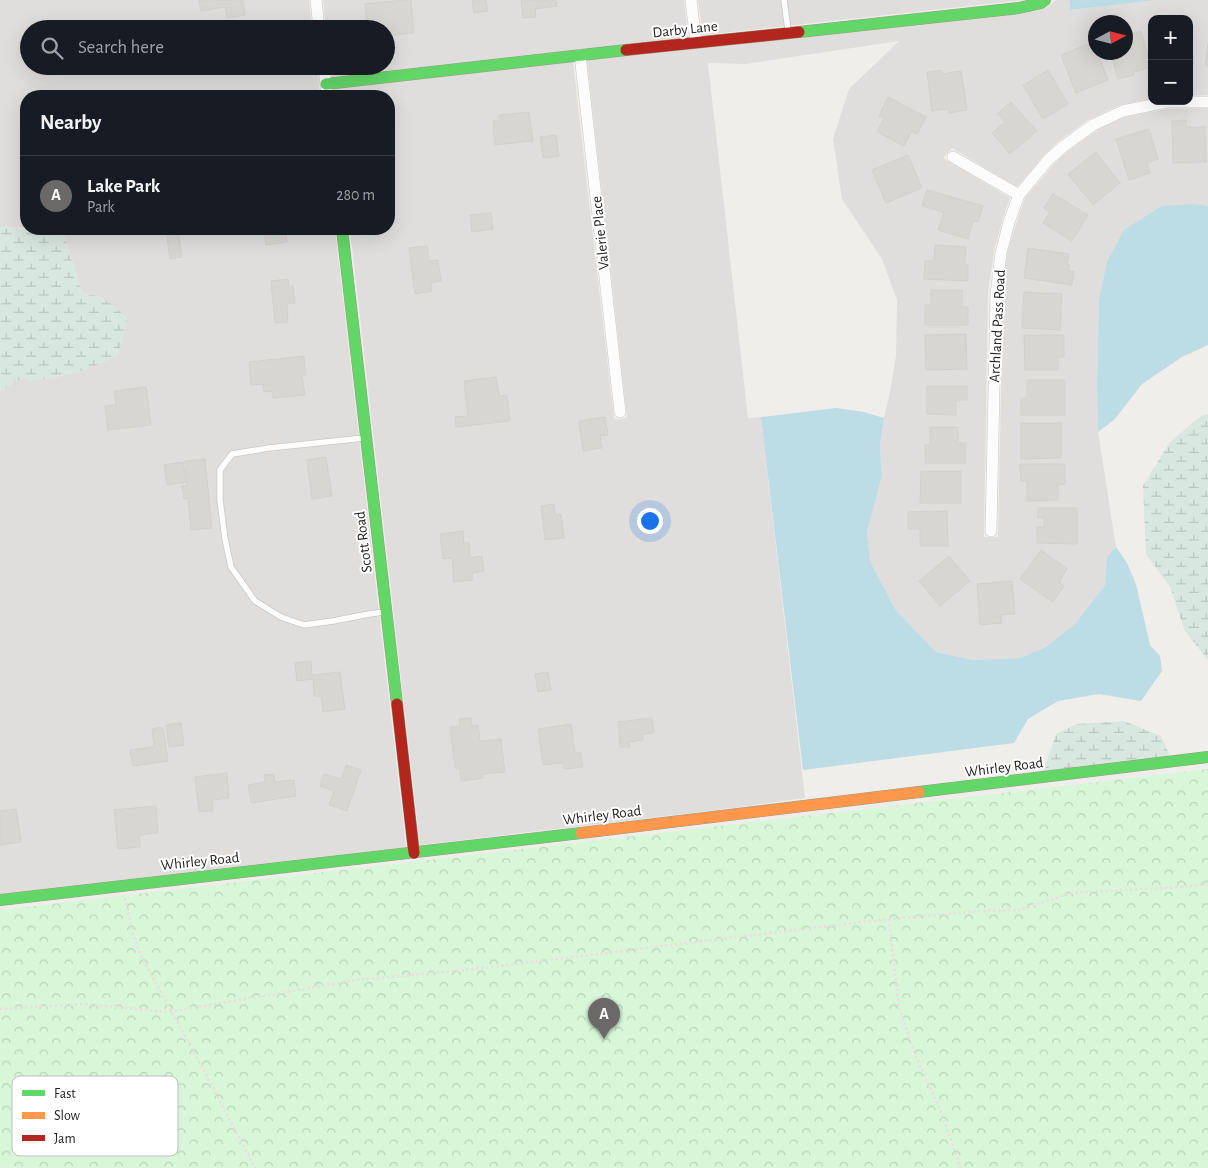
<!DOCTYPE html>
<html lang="en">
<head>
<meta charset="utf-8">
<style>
  :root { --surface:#171b24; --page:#20242c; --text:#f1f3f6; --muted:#9ea1a6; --line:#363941; --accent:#6a6968 }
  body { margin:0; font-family:"Alegreya Sans",sans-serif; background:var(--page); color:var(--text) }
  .controls { position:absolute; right:15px; top:15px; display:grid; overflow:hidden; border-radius:10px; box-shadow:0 5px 20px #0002 }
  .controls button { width:45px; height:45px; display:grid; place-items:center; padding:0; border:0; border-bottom:1px solid var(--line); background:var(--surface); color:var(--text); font:25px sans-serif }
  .compass { position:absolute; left:1088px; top:15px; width:45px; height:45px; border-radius:50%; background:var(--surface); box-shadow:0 5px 20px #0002; rotate:83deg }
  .you { position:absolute; left:649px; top:520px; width:18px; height:18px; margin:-12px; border:4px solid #fff; border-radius:50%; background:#1a73e8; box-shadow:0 0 0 8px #1a73e833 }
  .badge { display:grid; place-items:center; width:32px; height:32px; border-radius:50%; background:var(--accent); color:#fff; font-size:16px; font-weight:700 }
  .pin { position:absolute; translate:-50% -41px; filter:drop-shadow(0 1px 2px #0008) }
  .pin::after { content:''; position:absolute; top:26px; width:18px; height:15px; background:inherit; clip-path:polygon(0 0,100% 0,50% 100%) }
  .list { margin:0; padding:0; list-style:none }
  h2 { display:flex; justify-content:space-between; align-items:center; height:65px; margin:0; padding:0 20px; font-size:21px }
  h2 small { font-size:16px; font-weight:400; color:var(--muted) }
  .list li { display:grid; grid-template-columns:32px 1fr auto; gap:15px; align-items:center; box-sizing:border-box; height:80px; padding:0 20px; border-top:1px solid var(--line) }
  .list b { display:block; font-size:19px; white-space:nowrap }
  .list p { margin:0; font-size:16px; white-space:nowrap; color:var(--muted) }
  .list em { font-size:16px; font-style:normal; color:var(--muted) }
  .icon { flex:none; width:28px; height:28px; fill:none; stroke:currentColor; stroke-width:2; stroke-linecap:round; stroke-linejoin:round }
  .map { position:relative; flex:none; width:1208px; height:1168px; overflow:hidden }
  .search { position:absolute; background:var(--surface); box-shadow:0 5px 20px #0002; left:20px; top:20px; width:375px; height:55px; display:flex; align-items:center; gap:12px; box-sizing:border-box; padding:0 18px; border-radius:28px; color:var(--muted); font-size:19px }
  .panel { position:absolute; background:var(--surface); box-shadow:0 5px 20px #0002; left:20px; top:90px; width:375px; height:145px; border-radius:20px }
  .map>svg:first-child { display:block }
  .residential { fill:#dfdedc; fill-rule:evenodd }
  .wetland { fill:url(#wetland-marsh) }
  .park { fill:url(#park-crowns) }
  .water { fill:#bcdce6 }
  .building { fill:#d8d6d3; stroke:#d4d0cc }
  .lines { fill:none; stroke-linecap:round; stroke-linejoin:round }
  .lane-casing { stroke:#c9c8c7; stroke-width:7 }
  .street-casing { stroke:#c9c8c7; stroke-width:12 }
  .fast-casing { stroke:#999c81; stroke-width:12 }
  .slow-casing { stroke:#999c81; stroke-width:12 }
  .jam-casing { stroke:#999c81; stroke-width:12 }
  .path { stroke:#eddddb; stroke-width:2.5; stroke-dasharray:2.5 2.5; stroke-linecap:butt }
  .lane { stroke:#fdfcfc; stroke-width:5.5 }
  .street { stroke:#fdfcfc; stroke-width:11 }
  .fast { stroke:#63d668; stroke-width:11 }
  .slow { stroke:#ff974d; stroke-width:11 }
  .jam { stroke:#b3261e; stroke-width:11 }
  .labels { text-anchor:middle; stroke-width:4; stroke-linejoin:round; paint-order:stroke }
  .street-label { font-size:15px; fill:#222; stroke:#fff }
  .key { fill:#fff; stroke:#bdbdbd; stroke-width:1 }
  .key-label { font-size:14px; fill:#222 }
</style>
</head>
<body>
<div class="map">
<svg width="1208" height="1168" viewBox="0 0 1208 1168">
  <defs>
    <pattern id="wetland-marsh" width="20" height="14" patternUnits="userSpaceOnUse" patternTransform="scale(1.25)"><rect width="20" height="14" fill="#d8e7df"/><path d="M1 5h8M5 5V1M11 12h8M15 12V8" fill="none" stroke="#b9c6bf"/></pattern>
    <pattern id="park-crowns" width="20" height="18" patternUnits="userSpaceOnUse" patternTransform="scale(1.25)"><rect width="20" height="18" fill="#d7f7d8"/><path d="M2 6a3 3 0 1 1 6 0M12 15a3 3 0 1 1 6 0" fill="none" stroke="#b8d3b9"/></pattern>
  </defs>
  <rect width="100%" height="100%" fill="#f0eeeb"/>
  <!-- residential -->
  <g class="residential">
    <path d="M0 0H309L312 29H29V66H317L320 96H26V228L0 227Z"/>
    <path d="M323 0H684L688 37 332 77 331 66H386V29H326Z"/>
    <path d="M698 0H1026L703 35Z"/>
    <path d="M1056 0H1069L1070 10 1157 0H1208V95L1189 96V19H1152V99L1120 105 1088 120 1059 141 1044 155 1017 187 952 148 943 158 1010 198 1002 221 994 251 988 293 984 537H998L1003 294 1007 254 1016 224 1025 198 1055 163 1068 151 1097 130 1125 117 1167 109 1208 108V206L1195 204 1107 262 1099 299 1097 384 1098 432 1116 547 1107 557 1105 585 1075 624 1046 647 1020 658 974 660 936 652 895 609 870 561 867 532 882 476 880 446 884 418 890 392 896 356 897 300 882 259 842 199 833 139 849 89 899 41 746 64 708 63 748 418 761 417 805 798 725 809 420 845 350 229H389V96H334V89L573 62 614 419 627 418 587 60 1046 8ZM1096 22H1126V52H1096Z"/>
    <path d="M58 229H335L406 847 0 894V391L24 377 29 381 57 377 85 370 100 296 82 293 62 229Z"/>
  </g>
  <!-- wetland -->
  <g class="wetland">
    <path d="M0 227 26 229H62L82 293 100 296 128 318 118 356 85 370 57 377 29 381 24 377 0 391Z"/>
    <path d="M1208 414V660L1185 631 1170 587 1146 554 1143 486 1169 443 1201 416Z"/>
    <path d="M1124 721 1161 736 1170 756 1043 771 1056 734 1077 724Z"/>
  </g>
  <!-- park -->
  <path class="park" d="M1208 769V1168H0V910Z"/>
  <!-- water -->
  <g class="water">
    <path d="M1069 0H1157L1070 10Z"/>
    <path d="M1195 204 1208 206V345L1182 357 1142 384 1114 420 1098 432 1097 384 1099 299 1107 262 1124 230 1162 206Z"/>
    <path d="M836 408 864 412 884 418 880 446 882 476 867 532 870 561 895 609 936 652 974 660 1020 658 1046 647 1075 624 1105 585 1107 557 1116 547 1127 563 1136 584 1150 645 1160 656 1162 671 1141 701 1099 694 1058 701 1028 719 1014 743 803 770 761 417Z"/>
  </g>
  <!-- building -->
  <g class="building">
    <path d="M199 0H243L245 15 227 18 225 7 201 11Z"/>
    <path d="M404 0H411L414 33 386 36V29H371L370 22H367L365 4Z"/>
    <path d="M472 0H486L488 11 474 13Z"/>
    <path d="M521 0H556L557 6 535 9 536 17 523 18Z"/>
    <path d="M1189 24 1193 60H1189Z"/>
    <path d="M1141 31 1151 67 1134 72V75L1118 79 1111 52H1126V35Z"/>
    <path d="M1093 42 1096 49V52H1097L1108 80 1076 93 1061 55Z"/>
    <path d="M1208 44V66L1205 65Z"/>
    <path d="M941 70 942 74 961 71 967 110 949 113V109L932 111 927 72Z"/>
    <path d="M1048 70 1068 104 1043 119 1023 85Z"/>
    <path d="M156 92 157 96H130Z"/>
    <path d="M888 97 926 117 917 134 912 131 904 146 877 132 884 118 879 116Z"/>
    <path d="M1011 102 1037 131 1010 154 992 133 1005 122 997 114Z"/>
    <path d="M529 112 533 141 495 145 493 121 499 120V115Z"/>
    <path d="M389 118 393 120 389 130Z"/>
    <path d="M1186 120V127H1205L1206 162 1173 163 1172 121Z"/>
    <path d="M1149 129 1158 159 1147 163 1150 173 1129 180 1116 139Z"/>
    <path d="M556 135 559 156 543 158 540 137Z"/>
    <path d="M1096 152 1120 183 1093 205 1068 174Z"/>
    <path d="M908 155 922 188 886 203 872 170Z"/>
    <path d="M927 190 983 206 978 222 973 221 968 239 938 230 944 212 922 206Z"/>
    <path d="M1053 194 1088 215 1072 241 1043 223 1050 212 1044 208Z"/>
    <path d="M491 213 493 229 472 232 470 215Z"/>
    <path d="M166 229H178L182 257 170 259Z"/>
    <path d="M264 229H285L287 242 266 245Z"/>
    <path d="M935 245 966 247 965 264 968 265V281L924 279 925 261H934Z"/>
    <path d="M427 246 429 261 438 260 441 281 431 283 432 291 415 294 409 248Z"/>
    <path d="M1028 248 1069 254 1067 264 1070 265 1069 271H1074L1072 285 1024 278Z"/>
    <path d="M288 279 289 287 293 286 295 303H287L288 322 275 323 271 281Z"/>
    <path d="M931 290H962V307H968V325H925V305H931Z"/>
    <path d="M1024 292 1062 294 1060 330 1022 328Z"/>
    <path d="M966 334 967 369 926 370 925 335Z"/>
    <path d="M1024 335H1064V357H1058V370H1025Z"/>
    <path d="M304 356 306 375H302L305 395 273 398 272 391 264 392 263 384 251 385 249 362Z"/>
    <path d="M496 377 499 396 507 395 510 421 456 427 455 417 468 416 464 381Z"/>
    <path d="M1027 380H1065V415H1021V398H1027Z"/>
    <path d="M927 386H967V400H956V415L927 414Z"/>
    <path d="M146 387 151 425 108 430 105 406 116 405 114 391Z"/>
    <path d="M605 417 608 435 600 436 602 448 583 451 579 421Z"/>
    <path d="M1021 423H1061V458L1021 459Z"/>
    <path d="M930 427H958V443H965V463H926L925 445H930Z"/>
    <path d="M326 457 332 496 312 499 307 460Z"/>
    <path d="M205 459 212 528 191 530 188 498 184 499 182 486 187 485 185 461Z"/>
    <path d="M183 462 186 482 167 485 164 465Z"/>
    <path d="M1020 464H1065V484L1058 485V500L1027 501V481H1021Z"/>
    <path d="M921 471H961V503H920Z"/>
    <path d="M554 504 555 515 561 514 564 538 545 540 541 506Z"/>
    <path d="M1038 508H1077V544L1037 543V527H1044V518H1038Z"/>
    <path d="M947 511 948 546H920V529H908V512Z"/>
    <path d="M463 531 464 543 469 542 470 558 482 556 484 571 472 573 473 580 454 582 452 558 443 559 440 534Z"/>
    <path d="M1041 550 1067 569 1059 582 1064 586 1053 602 1020 579Z"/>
    <path d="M949 556 970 581 940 606 919 581Z"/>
    <path d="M1012 581 1015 614 1001 615 1002 623 980 625 977 584Z"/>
    <path d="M311 661 312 675 340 672 345 709 323 712 321 696H314L313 679 297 681 295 663Z"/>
    <path d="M548 672 551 690 538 692 535 674Z"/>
    <path d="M471 718 472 726 478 725 480 741 501 739 505 772 482 774 483 778 461 781 460 768H455L450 727 460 726 459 719Z"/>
    <path d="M652 718 654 733 642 734 643 740 629 742 630 747H620L618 722Z"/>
    <path d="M181 723 184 745 169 747 166 725Z"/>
    <path d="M571 724 575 753 581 752 583 767 564 769 563 763 543 765 538 729Z"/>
    <path d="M163 727 168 761 133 766 130 750 154 747 152 729Z"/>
    <path d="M346 765 361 770 347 811 329 805 334 791 320 786 324 774 341 779Z"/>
    <path d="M227 773 229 798 212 800 213 811 199 812 195 777Z"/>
    <path d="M274 774 275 782 294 780 296 796 251 803 248 785 265 782 264 775Z"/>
    <path d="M156 806 158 833 139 835 140 847 118 849 114 810Z"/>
    <path d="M16 809 21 842 0 845V811Z"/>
  </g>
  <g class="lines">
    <defs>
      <g id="lane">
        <path d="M784 0 788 30"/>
        <path d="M364 438 269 448 232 454 220 470V500L225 539 231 567 255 601 281 617 304 625 333 621 369 614 384 612"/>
      </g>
      <g id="street">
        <path d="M316 0 319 29"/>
        <path d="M691 0 696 42"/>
        <path d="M580 55 620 412"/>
        <path d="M324 66 327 96"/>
        <path d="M953 157 1019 195"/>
        <path d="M991 531 996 294 1001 253 1009 222 1019 195 1033 178 1049 159 1064 146 1093 125 1123 111 1167 102H1208"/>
      </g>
      <g id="fast">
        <path d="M799 32 1019 8 1041 3 1045 0"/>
        <path d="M326 84 626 50"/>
        <path d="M342 229 397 704"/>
        <path d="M919 792 1208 757"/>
        <path d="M0 900 581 833"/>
      </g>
      <path id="slow" d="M581 833 919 792"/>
      <g id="jam">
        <path d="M626 50 799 32"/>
        <path d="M397 704 414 853"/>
      </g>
    </defs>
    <!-- lane casing -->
    <use href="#lane" class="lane-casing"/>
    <!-- street casing -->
    <use href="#street" class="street-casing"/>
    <!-- fast casing -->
    <use href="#fast" class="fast-casing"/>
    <!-- slow casing -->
    <use href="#slow" class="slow-casing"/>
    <!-- jam casing -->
    <use href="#jam" class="jam-casing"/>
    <!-- path -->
    <g class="path">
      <path d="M125 898 133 934 141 956 202 1067 255 1168"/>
      <path d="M889 919 898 1003 914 1052 940 1110 961 1168"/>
      <path d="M0 1009 85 1004 168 1012 357 980 475 969 736 937 889 919 982 911 1019 910 1071 893 1181 887 1208 884"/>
    </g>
    <!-- lane -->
    <use href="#lane" class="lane"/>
    <!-- street -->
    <use href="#street" class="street"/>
    <!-- fast -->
    <use href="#fast" class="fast"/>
    <!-- slow -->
    <use href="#slow" class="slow"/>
    <!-- jam -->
    <use href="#jam" class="jam"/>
  </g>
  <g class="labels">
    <!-- street labels -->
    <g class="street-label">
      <text transform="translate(685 29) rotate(-6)" y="5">Darby Lane</text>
      <text transform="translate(600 233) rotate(-96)" y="5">Valerie Place</text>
      <text transform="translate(997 326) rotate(-87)" y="5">Archland Pass Road</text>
      <text transform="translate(363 542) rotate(-97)" y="5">Scott Road</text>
      <text transform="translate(1004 767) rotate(-7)" y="5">Whirley Road</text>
      <text transform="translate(602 815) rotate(-7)" y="5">Whirley Road</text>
      <text transform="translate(200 861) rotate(-6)" y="5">Whirley Road</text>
    </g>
  </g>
  <!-- legend -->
  <rect x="12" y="1076" width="166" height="80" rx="8" class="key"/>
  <rect x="22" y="1090" width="23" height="6" fill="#63d668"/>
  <rect x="22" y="1112" width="23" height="7" fill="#ff974d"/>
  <rect x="22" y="1135" width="23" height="6" fill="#b3261e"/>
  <g class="key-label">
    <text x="54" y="1098">Fast</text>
    <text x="54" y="1120">Slow</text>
    <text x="54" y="1143">Jam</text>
  </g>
</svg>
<div class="controls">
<button>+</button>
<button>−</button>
</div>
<svg class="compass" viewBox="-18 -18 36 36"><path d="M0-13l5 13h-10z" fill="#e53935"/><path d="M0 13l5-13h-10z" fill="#9ea1a6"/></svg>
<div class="you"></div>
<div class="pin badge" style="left:604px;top:1039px">A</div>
<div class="search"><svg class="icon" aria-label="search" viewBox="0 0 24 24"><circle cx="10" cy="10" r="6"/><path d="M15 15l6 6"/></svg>Search here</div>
<section class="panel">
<h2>Nearby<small></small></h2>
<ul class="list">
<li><span class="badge">A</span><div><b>Lake Park</b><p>Park</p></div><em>280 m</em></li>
</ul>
</section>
</div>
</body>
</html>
